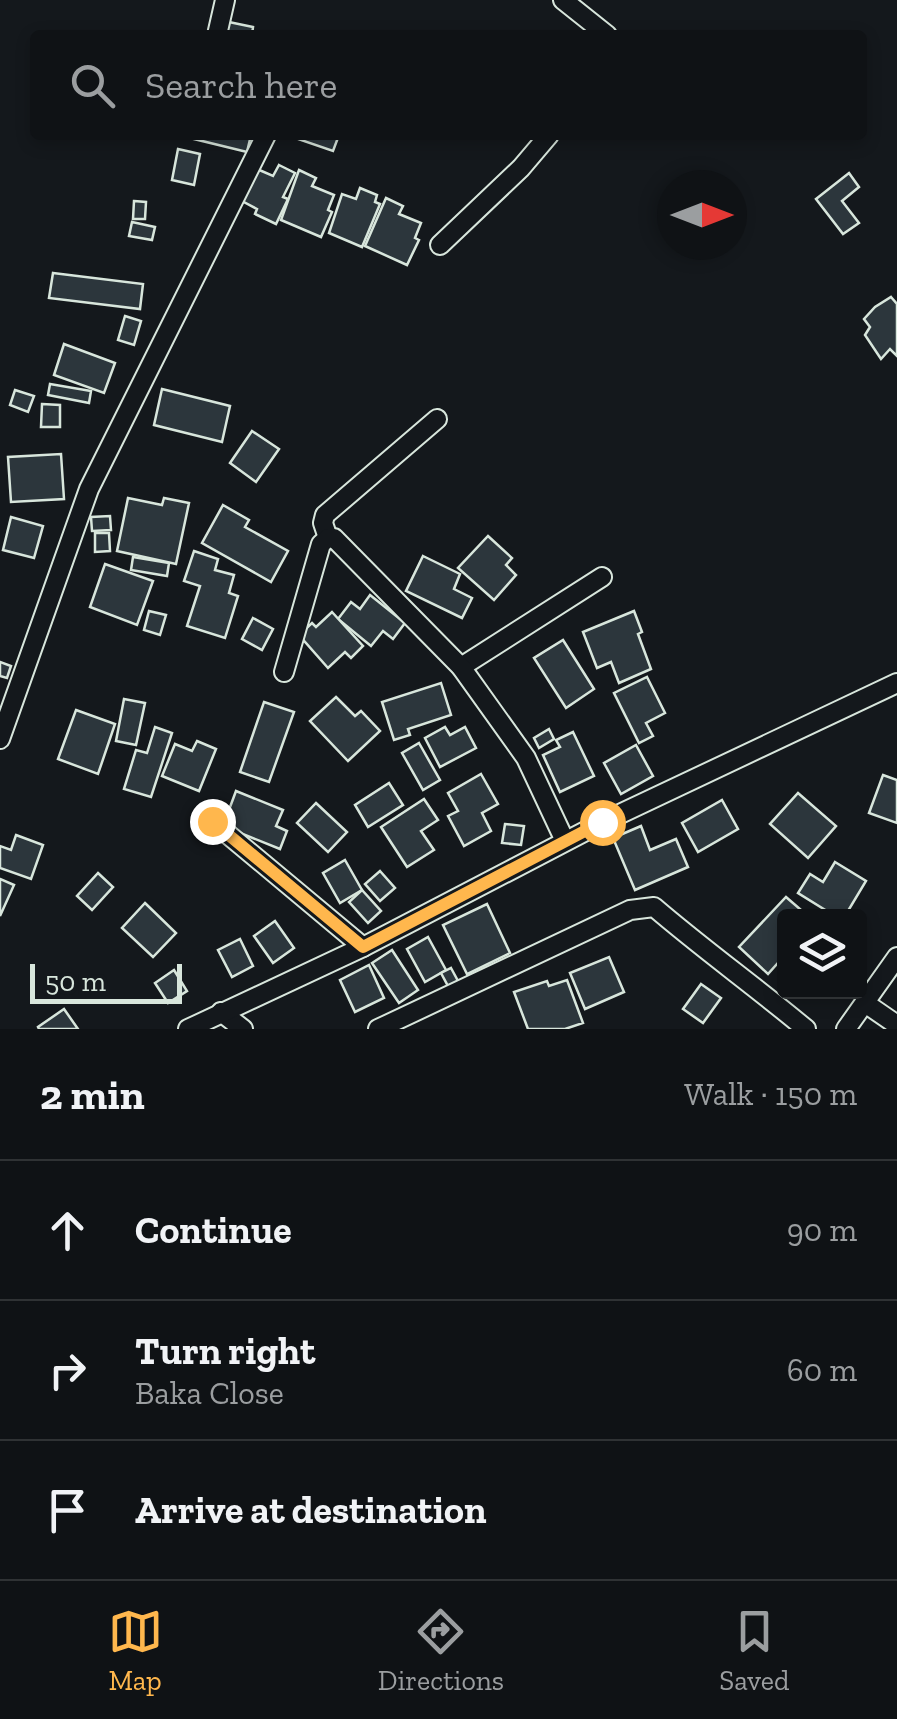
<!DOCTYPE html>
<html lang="en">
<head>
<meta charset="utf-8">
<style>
  :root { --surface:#0f1215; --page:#1d2022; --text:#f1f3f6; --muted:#9b9ea0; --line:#2f3234; --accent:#ffb74d }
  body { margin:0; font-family:"Zilla Slab",serif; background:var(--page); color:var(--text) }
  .controls { position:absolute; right:30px; bottom:30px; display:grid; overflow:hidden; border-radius:10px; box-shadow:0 5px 15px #0003 }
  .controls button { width:90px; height:90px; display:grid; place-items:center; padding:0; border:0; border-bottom:2px solid var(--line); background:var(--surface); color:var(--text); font:50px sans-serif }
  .compass { position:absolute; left:657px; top:170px; width:90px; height:90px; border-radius:50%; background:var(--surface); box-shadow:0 5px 15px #0003; rotate:90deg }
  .scale { position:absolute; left:30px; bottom:25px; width:152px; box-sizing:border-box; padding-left:10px; border:5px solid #d8e6dc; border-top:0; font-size:28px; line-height:35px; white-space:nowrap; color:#d8e6dc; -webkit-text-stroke:8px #14181c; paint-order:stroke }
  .stop { position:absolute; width:30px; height:30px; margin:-22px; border:8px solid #ffb74d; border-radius:50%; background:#fff }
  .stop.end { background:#ffb74d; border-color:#fff; box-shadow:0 2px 10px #0008 }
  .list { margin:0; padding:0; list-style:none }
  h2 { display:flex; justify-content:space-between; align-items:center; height:130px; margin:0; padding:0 40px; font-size:42px }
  h2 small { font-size:32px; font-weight:400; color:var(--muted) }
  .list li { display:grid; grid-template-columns:65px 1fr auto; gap:30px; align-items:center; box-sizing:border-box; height:140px; padding:0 40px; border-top:2px solid var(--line) }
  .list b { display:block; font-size:38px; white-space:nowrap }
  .list p { margin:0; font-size:32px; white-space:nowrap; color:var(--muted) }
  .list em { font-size:32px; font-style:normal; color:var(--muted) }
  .icon { flex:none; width:55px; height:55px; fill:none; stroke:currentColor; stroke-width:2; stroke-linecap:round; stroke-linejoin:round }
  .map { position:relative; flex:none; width:897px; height:1029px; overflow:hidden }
  .search { position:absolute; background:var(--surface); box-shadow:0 5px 15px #0003; left:30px; right:30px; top:30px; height:110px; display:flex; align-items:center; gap:25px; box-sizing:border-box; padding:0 35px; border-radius:10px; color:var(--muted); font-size:38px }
  .sheet { height:550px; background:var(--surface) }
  nav { display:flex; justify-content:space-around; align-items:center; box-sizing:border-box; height:140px; border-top:2px solid var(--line); background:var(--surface); font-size:28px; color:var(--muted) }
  nav a { display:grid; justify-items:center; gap:5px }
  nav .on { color:var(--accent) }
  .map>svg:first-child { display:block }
  .building { fill:#2c363c; stroke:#d8e6dc; stroke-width:2.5 }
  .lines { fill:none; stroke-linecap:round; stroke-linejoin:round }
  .minor-casing { stroke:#d8e6dc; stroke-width:22 }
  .minor { stroke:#14181c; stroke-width:18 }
  .route { stroke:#ffb74d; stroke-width:12 }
</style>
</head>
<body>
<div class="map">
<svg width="897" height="1029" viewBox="0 0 897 1029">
  <rect width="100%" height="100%" fill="#14181c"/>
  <!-- building -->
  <g class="building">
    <path d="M224 21 253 27 252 35H221Z"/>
    <path d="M191 135H251L247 152 190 138Z"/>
    <path d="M299 135H339L333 151 298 139Z"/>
    <path d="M178 149 200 154 194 185 172 180Z"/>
    <path d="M279 165 295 173 283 197 288 199 276 224 255 214 257 209 242 201 257 169 273 176Z"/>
    <path d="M299 170 316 178 312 186 334 195 328 210 332 212 321 237 281 220Z"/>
    <path d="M849 173 859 187 842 201 859 223 843 234 816 199Z"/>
    <path d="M360 188 377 195 375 202 380 204 362 247 329 233 342 194 356 199Z"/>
    <path d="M386 198 403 206 399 214 421 223 415 238 419 240 407 265 365 246Z"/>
    <path d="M134 201 146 202 145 219H133Z"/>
    <path d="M132 222 155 227 152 240 129 236Z"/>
    <path d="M53 273 143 284 140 309 49 298Z"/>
    <path d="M891 297 897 304V356L890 349 881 359 865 335 870 327 864 319 875 307Z"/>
    <path d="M125 316 141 321 134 345 118 340Z"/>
    <path d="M64 344 115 363 104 393 54 375Z"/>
    <path d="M50 384 91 391 89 403 48 395Z"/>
    <path d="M162 389 230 406 222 442 154 425Z"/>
    <path d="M15 390 34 396 28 412 10 405Z"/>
    <path d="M42 404 60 405V427H41Z"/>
    <path d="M252 431 279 449 256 482 230 463Z"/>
    <path d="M61 454 64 499 11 502 8 457Z"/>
    <path d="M128 498 162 505 164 498 189 503 176 564 117 551Z"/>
    <path d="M223 505 249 520 245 527 288 551 271 582 202 543Z"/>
    <path d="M110 516 111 530 92 531 91 517Z"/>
    <path d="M11 517 43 526 34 558 3 550Z"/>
    <path d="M95 533H109L110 551 95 552Z"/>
    <path d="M488 536 512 558 506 565 516 575 494 600 458 568Z"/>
    <path d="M194 551 218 559 215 570 234 575 229 593 238 596 225 638 187 626 200 586 184 581Z"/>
    <path d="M423 556 460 574 454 589 472 598 462 618 406 591Z"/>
    <path d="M133 557 169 563 167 576 131 570Z"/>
    <path d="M105 564 153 581 137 625 90 607Z"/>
    <path d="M370 595 405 623 393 639 383 631 371 646 338 619 351 602 360 609Z"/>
    <path d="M149 611 166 615 160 635 144 630Z"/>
    <path d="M634 611 642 632 638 634 651 669 619 683 611 662 597 668 583 632Z"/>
    <path d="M332 612 363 646 351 658 345 652 328 668 299 635 312 623 316 627Z"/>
    <path d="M253 618 273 629 262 650 242 639Z"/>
    <path d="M563 640 594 689 566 708 534 658Z"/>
    <path d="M0 662 11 666 7 678 0 676Z"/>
    <path d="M647 677 665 713 646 723 653 736 639 743 614 693Z"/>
    <path d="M441 683 451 715 408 729 410 735 394 740 382 702Z"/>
    <path d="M336 697 355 716 361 711 380 731 348 761 310 721Z"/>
    <path d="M124 699 145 703 136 745 116 741Z"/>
    <path d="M264 702 294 712 269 782 240 772Z"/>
    <path d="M76 710 115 724 98 774 58 759Z"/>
    <path d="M155 727 172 733 151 797 124 789 136 750 147 753Z"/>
    <path d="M445 727 450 735 465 727 476 748 440 767 425 738Z"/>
    <path d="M549 729 554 739 539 748 534 738Z"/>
    <path d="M573 732 594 776 560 792 543 755 560 747 556 740Z"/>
    <path d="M197 741 216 749 199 791 162 776 175 744 192 751Z"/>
    <path d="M419 743 440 780 423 790 402 753Z"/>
    <path d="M636 745 653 776 621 794 604 763Z"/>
    <path d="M481 774 498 804 482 813 491 831 464 846 448 816 458 811 448 793Z"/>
    <path d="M883 775 897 780V823L869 813Z"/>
    <path d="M389 783 403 805 368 827 355 805Z"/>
    <path d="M236 791 283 810 276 826 287 831 280 849 223 826Z"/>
    <path d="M798 793 836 826 808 858 770 824Z"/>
    <path d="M424 799 438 820 421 831 434 850 407 867 381 827Z"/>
    <path d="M722 800 738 829 698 852 682 823Z"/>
    <path d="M316 803 347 832 328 852 297 823Z"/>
    <path d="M505 824 524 826 521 845 502 843Z"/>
    <path d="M641 826 650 850 676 839 688 867 635 890 613 838Z"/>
    <path d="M16 835 43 845 31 879 0 868V846L11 850Z"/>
    <path d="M345 860 362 890 340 903 323 873Z"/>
    <path d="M835 862 866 881 845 916H835L798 893 810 874 823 882Z"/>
    <path d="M380 871 395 888 380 901 365 884Z"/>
    <path d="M98 873 113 887 92 910 77 896Z"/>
    <path d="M0 879 14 885 0 916Z"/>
    <path d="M362 890 381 911 368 923 349 902Z"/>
    <path d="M786 897 808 916H784V956L768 974 739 947Z"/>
    <path d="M145 903 176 933 153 957 122 928Z"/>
    <path d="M487 904 510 953 467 974 443 925Z"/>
    <path d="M275 921 294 948 273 963 254 936Z"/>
    <path d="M428 937 446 970 425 982 407 949Z"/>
    <path d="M240 939 253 966 232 977 218 950Z"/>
    <path d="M392 950 418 990 399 1003 372 963Z"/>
    <path d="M609 957 624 992 585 1009 570 973Z"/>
    <path d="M369 965 384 998 355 1012 340 980Z"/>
    <path d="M451 968 458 981 448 986 441 973Z"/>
    <path d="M174 970 187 991 168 1003 155 983Z"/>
    <path d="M567 980 583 1023 565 1029H528L514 992 547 981 549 986Z"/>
    <path d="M701 984 721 998 703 1023 683 1009Z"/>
    <path d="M64 1009 78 1029H39L38 1027Z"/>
  </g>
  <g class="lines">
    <defs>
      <g id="minor">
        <path d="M563 0 607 35"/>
        <path d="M217 35 225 0"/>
        <path d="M440 245 521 168 549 135"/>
        <path d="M328 538 323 523 325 515 437 419"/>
        <path d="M461 667 602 577"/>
        <path d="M284 672 321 544 328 538H334L461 667 526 758 565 841"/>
        <path d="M0 739 89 489 266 135"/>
        <path d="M212 821 363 947"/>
        <path d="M865 1003 897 1025"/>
        <path d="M221 1012 243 1029"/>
        <path d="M188 1029 363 947 603 822 897 683"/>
        <path d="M378 1029 630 910 654 907C704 950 756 987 806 1029"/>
        <path d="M846 1029 897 957"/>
      </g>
    </defs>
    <!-- minor casing -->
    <use href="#minor" class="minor-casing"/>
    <!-- minor -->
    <use href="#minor" class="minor"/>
  </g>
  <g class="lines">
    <!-- route -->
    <path class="route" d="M212 821 363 947 602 822"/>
  </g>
</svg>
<div class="controls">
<button><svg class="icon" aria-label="layers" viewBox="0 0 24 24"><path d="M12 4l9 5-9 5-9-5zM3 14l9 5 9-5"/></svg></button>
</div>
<svg class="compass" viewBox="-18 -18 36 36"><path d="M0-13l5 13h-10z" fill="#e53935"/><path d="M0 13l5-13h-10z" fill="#9b9ea0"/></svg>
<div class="scale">50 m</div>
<div class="stop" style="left:602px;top:822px"></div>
<div class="stop end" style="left:212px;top:821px"></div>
<div class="search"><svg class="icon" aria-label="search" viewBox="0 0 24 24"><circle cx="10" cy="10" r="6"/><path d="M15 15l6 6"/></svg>Search here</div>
</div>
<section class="sheet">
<h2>2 min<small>Walk · 150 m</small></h2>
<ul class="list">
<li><svg class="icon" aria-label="ahead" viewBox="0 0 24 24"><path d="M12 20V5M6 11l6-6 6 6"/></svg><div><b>Continue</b></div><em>90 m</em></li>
<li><svg class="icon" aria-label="right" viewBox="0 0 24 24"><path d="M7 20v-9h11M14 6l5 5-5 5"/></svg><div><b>Turn right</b><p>Baka Close</p></div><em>60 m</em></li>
<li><svg class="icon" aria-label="arrive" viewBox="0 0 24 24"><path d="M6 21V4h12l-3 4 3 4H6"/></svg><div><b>Arrive at destination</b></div></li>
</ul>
</section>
<nav>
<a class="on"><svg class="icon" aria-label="map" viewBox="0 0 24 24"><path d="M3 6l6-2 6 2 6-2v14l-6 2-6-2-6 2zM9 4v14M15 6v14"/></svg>Map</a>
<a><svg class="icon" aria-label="directions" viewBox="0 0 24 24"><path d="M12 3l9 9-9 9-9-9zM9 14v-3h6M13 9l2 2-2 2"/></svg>Directions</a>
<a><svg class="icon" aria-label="saved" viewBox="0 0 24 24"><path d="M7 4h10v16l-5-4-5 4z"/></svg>Saved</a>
</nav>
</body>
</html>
